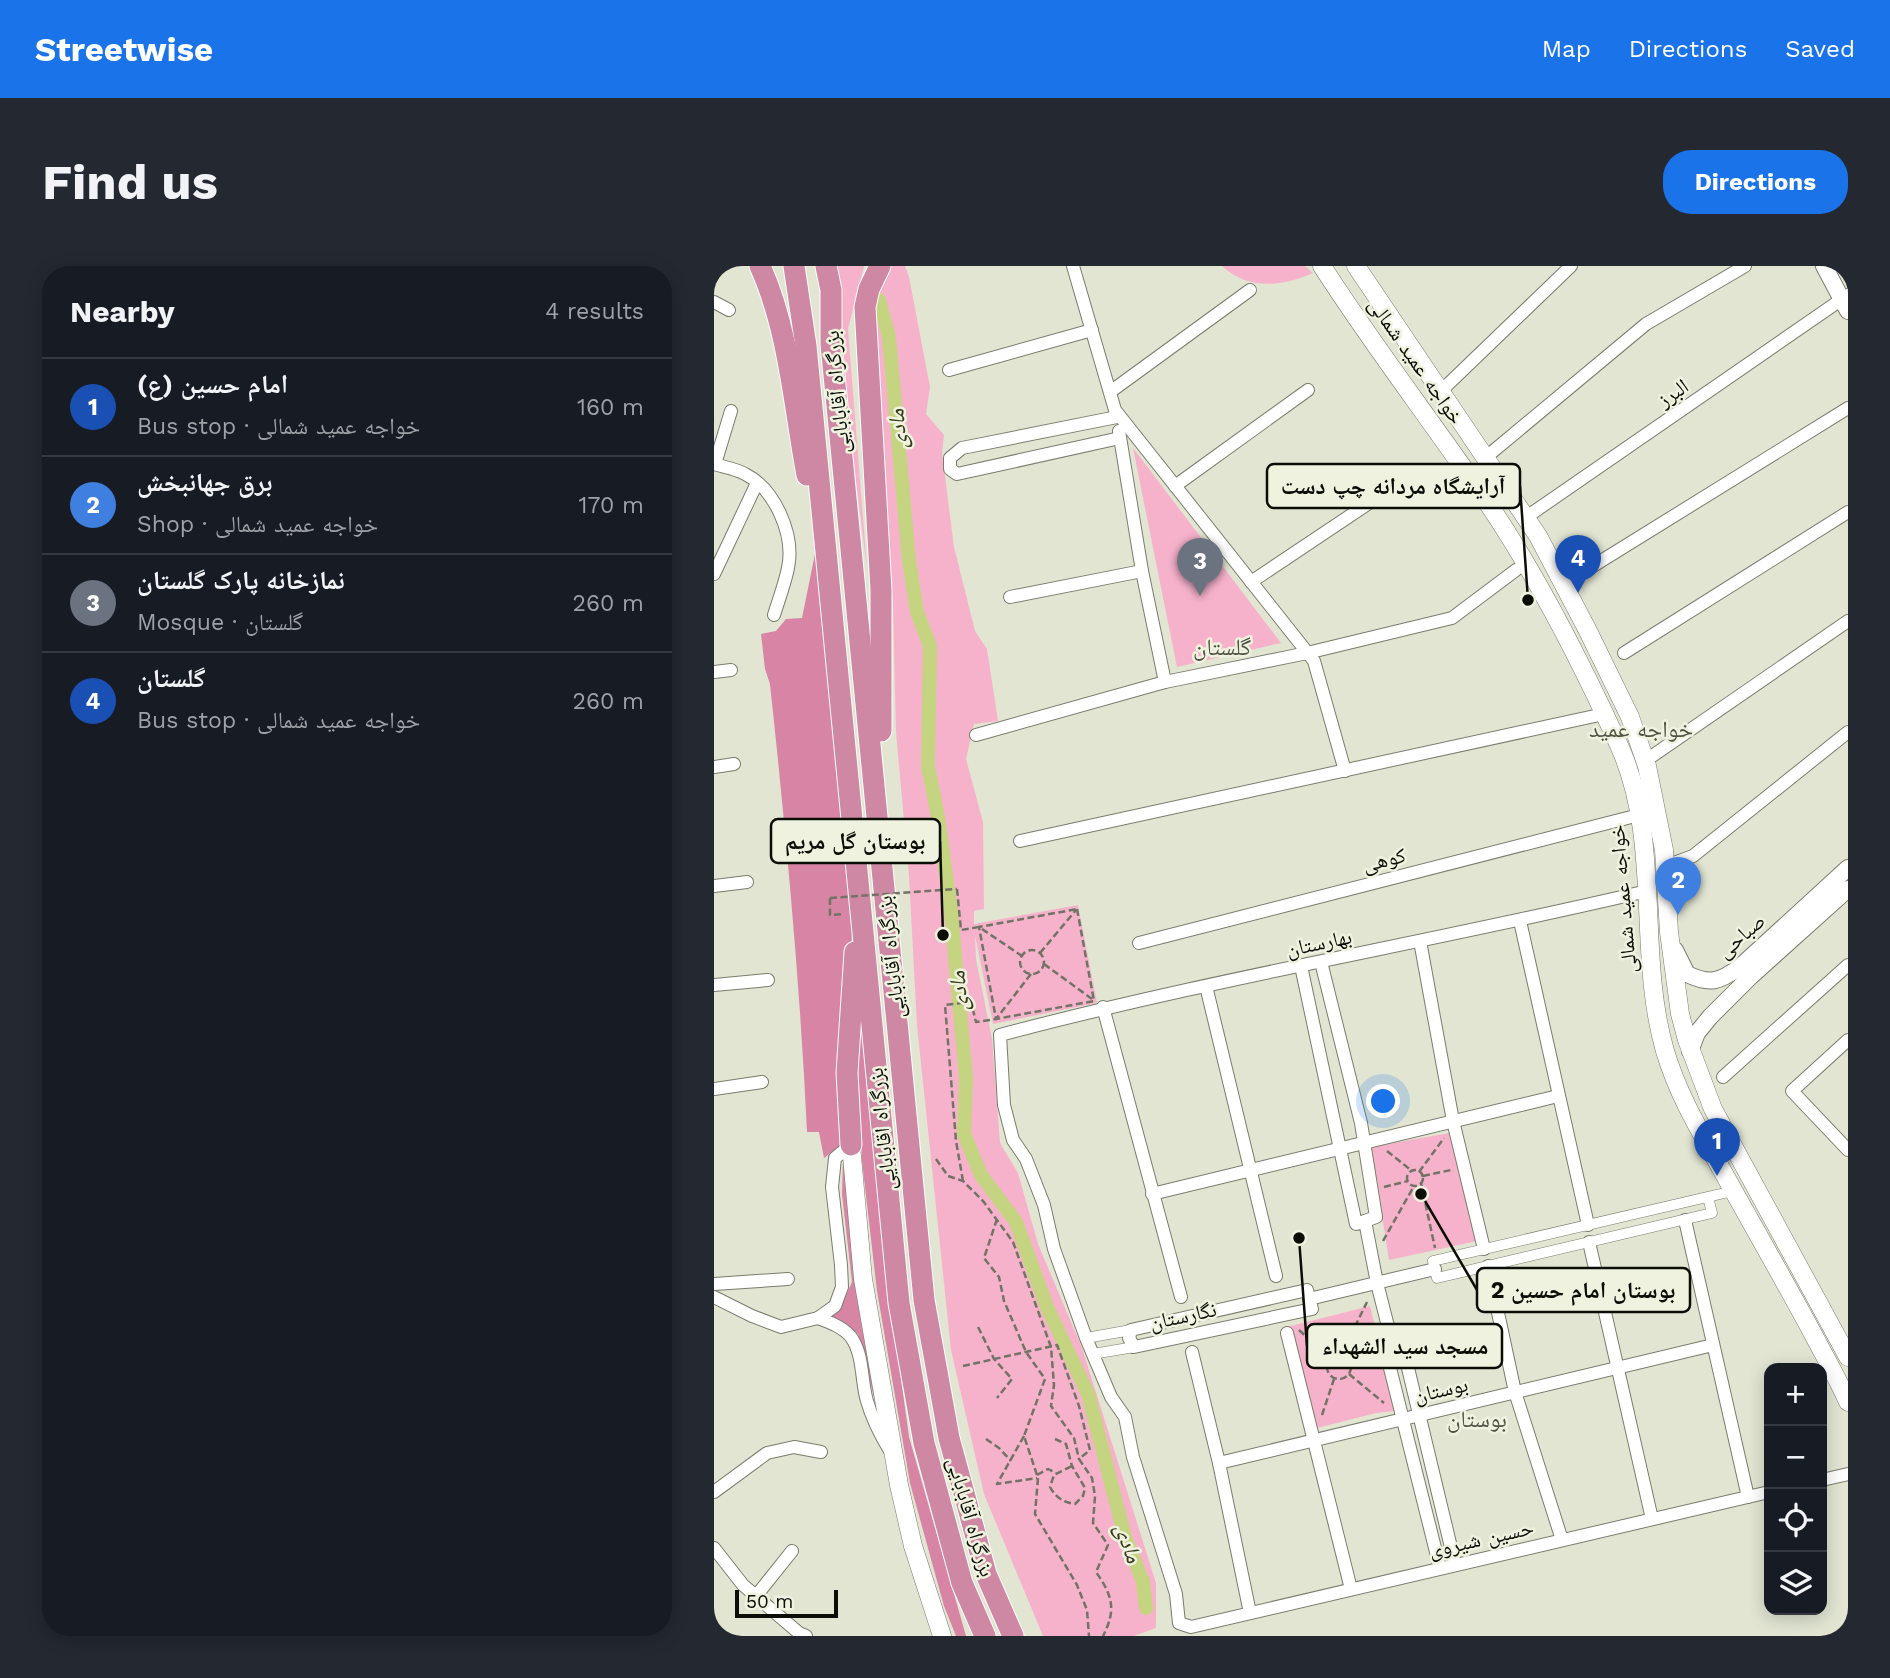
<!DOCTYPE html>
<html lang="en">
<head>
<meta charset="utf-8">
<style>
  :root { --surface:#171b24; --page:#242831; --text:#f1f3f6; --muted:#9ea1a6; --line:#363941; --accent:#1a73e8 }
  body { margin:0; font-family:"Work Sans","Noto Naskh Arabic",sans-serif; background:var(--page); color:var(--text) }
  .controls { position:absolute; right:21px; bottom:21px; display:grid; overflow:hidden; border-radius:14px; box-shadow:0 4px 18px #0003 }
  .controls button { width:63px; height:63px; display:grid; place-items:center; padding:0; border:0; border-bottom:2px solid var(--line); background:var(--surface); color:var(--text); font:35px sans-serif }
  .scale { position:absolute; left:21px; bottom:18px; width:103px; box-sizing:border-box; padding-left:7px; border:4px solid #0b0d07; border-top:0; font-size:19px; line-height:24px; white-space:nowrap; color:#0b0d07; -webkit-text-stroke:5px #eef2df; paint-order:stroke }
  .you { position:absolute; left:670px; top:836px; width:24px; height:24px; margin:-18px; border:5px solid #fff; border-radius:50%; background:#1a73e8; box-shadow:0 0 0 10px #1a73e833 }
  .badge { display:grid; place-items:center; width:46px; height:46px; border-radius:50%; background:var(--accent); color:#fff; font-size:23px; font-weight:700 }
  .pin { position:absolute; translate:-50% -58px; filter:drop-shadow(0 2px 4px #0008) }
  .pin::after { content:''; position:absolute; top:37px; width:24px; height:21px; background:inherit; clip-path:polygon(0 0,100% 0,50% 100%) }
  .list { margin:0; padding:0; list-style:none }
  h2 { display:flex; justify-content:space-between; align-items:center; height:91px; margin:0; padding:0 28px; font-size:30px }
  h2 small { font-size:23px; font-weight:400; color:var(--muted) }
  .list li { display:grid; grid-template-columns:46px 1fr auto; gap:21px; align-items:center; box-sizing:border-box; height:98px; padding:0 28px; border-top:2px solid var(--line) }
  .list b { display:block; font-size:26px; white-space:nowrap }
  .list p { margin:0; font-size:23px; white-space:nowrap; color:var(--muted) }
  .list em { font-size:23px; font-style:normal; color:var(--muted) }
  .icon { flex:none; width:38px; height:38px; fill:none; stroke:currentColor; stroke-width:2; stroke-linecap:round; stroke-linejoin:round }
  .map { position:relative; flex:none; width:1134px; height:1370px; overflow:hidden; border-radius:28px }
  header { display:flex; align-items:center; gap:42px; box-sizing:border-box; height:98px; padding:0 35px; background:var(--accent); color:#fff }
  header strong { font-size:33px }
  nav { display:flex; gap:38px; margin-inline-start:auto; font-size:24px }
  .intro { display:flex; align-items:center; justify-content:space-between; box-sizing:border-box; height:168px; padding:0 42px }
  h1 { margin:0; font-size:49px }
  .button { padding:18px 32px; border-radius:28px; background:var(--accent); color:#fff; font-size:24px; font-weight:700 }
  main { display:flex; gap:42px; padding:0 42px }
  aside { flex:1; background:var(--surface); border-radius:28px; box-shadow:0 4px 18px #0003 }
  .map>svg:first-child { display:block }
  .green { fill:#f6b2cb }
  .forest { fill:#d784a5 }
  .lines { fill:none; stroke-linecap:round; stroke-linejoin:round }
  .canal { stroke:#c5d480; stroke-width:14 }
  .pedestrian-casing { stroke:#797d6c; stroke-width:11 }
  .minor-casing { stroke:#797d6c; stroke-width:14 }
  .tertiary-casing { stroke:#797d6c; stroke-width:18 }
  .secondary-casing { stroke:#797d6c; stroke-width:19 }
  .trunk-casing { stroke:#fff; stroke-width:23 }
  .path { stroke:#717367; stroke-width:2.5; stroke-dasharray:7 3.5; stroke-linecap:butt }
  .pedestrian { stroke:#fff; stroke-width:10 }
  .minor { stroke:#fff; stroke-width:12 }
  .tertiary { stroke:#fff; stroke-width:16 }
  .secondary { stroke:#fff; stroke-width:18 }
  .trunk { stroke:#ce88a4; stroke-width:21 }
  .path-bridge { stroke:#717367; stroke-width:2.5; stroke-dasharray:7 3.5; stroke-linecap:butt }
  .labels { text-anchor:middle; stroke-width:5; stroke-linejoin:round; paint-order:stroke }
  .street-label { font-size:21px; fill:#0b0d07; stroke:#eef2df }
  .water-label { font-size:23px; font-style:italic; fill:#363c18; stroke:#eef2df }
  .neighbourhood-label { font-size:23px; fill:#4f5243; stroke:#eef2df }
  .leader { fill:none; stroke:#0b0d07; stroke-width:2.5 }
  .callout-dot { fill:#0b0d07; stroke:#eef2df; stroke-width:2.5 }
  .callout { fill:#eef2df; stroke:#0b0d07; stroke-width:2.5 }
  .callout-label { font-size:23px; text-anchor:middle; font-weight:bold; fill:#0b0d07 }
</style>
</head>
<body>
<header>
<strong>Streetwise</strong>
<nav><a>Map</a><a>Directions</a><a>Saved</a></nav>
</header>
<div class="intro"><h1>Find us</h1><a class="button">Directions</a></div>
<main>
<aside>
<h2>Nearby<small>4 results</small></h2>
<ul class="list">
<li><span class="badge" style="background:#1a4fb4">1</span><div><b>امام حسین (ع)</b><p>Bus stop · خواجه عمید شمالی</p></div><em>160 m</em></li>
<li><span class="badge" style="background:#3f7fe0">2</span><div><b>برق جهانبخش</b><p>Shop · خواجه عمید شمالی</p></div><em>170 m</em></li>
<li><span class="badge" style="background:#6b7280">3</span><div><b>نمازخانه پارک گلستان</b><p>Mosque · گلستان</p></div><em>260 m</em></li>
<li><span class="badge" style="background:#1a4fb4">4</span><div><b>گلستان</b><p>Bus stop · خواجه عمید شمالی</p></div><em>260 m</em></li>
</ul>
</aside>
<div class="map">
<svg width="1134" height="1370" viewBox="0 0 1134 1370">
  <rect width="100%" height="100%" fill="#e1e5d2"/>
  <!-- green -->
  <g class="green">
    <path d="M122 0H150L134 63 153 303 131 126Z"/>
    <path d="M177 0H191L195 11 216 121 212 148 230 169 228 187 240 281 261 365 273 383 284 455 260 458 252 493 269 556 270 643 260 645V658L364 639 383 737 279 758 261 669 262 693 278 773 286 877 304 907 324 978 368 1082 442 1317V1362L420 1370H329L270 1228 237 1084 203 759 195 610 182 466 179 339 158 61 165 15Z"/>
    <path d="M508 0H591L599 7C569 20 535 25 508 0Z"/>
    <path d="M419 182 567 377 463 401Z"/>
    <path d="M735 867 763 975 675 994 657 881Z"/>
    <path d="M656 1040 681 1145 662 1147 595 1164 569 1062Z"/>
  </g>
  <!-- forest -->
  <g class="forest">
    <path d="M102 283 140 648 133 722 131 876 110 892 105 866H93C86 717 72 567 56 418L51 403 47 368 62 365 72 353 88 352Z"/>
    <path d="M146 725 177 1040 195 1171 252 1370H242L230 1340 196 1217 163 1025 148 895 144 799Z"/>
    <path d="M134 887 165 1151 144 1068 116 1050 130 1034 138 1016 128 928 129 893Z"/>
  </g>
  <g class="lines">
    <!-- canal -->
    <path class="canal" d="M165 34 175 71 195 295 203 346 216 380 214 500 224 551 237 646 252 812 250 868 267 909 302 956 333 1041 374 1128 411 1271 429 1316 432 1342"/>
    <defs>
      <g id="pedestrian">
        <path d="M994 931 998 947 723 1012 719 995 1019 925"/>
        <path d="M372 1072 417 1064"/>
        <path d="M379 1088 420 1081"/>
      </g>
      <g id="minor">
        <path d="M359 0 401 144 600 395 631 505"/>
        <path d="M0 36 15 44"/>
        <path d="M235 104 378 64"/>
        <path d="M396 126 536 24"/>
        <path d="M726 126 857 0"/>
        <path d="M403 151 248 182 236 192V203L243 208 406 172"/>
        <path d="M405 165 428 305 451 416"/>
        <path d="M771 192 932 58 1031 0"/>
        <path d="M0 198C10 201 22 203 31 208 61 223 81 269 74 302 71 317 65 333 60 349"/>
        <path d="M1 198 17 145"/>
        <path d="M461 220 594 124"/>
        <path d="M811 252 1134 29"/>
        <path d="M0 308 43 217"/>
        <path d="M537 316 670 227"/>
        <path d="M850 318 1134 142"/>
        <path d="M296 331 428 305"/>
        <path d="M910 387 1134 246"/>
        <path d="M0 406 17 404"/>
        <path d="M262 469 451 416 593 387 738 352 802 304"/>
        <path d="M931 495 1134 355"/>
        <path d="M0 501 20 498"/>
        <path d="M306 575 890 448"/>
        <path d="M952 600 979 590 1134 466"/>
        <path d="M0 620 33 616"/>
        <path d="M933 625C718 676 500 712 286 769L290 839 299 874 312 893 330 939 340 983 372 1072 397 1131 411 1151 419 1191 462 1328 465 1357 477 1361 1055 1226"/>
        <path d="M806 655 874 959"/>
        <path d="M706 675 739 855 770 983"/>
        <path d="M425 677 925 549"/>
        <path d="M607 696 647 857 662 951 651 955"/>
        <path d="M587 700 642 958 651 955 663 1017 679 1080 688 1077 741 1298"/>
        <path d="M0 719 54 714"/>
        <path d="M492 720 562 1010"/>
        <path d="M389 741 467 1031"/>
        <path d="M1134 774 1078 825 1134 884"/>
        <path d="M1009 811 1134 699"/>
        <path d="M0 823 48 816"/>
        <path d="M438 928 844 830"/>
        <path d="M971 954 1034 1231"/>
        <path d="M875 976 938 1253"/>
        <path d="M774 1000 801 1126 848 1274"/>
        <path d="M0 1018 74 1013"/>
        <path d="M593 1024 598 1043 420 1081 415 1072 417 1064Z"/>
        <path d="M0 1031 38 1050 67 1061 104 1052 121 1040 128 1021 127 999 118 921 121 892 137 879"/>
        <path d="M595 1033 721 1003"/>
        <path d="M104 1052C115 1056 129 1061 137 1071 150 1089 147 1116 153 1135 158 1153 167 1170 176 1185"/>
        <path d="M573 1067 637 1323"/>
        <path d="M679 1080 671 1082 726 1302"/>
        <path d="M478 1086 505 1197 536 1347"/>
        <path d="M505 1197 999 1079"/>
        <path d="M1108 1214 1134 1208"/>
        <path d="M0 1226 53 1187 80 1181 107 1186"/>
        <path d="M0 1282 29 1319 85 1367 92 1370"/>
        <path d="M42 1330 78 1285"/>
      </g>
      <g id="tertiary">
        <path d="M1110 0 1134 45"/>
        <path d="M961 684 973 708C996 719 1005 716 1026 701L1134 602"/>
        <path d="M976 785 983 767 996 751 1036 711 1134 623"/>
      </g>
      <g id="secondary">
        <path d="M608 0C660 81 719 157 773 236 824 311 866 394 904 477 949 574 922 685 951 785 964 829 987 867 1009 906 1039 960 1070 1014 1099 1068 1111 1091 1124 1113 1134 1136"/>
        <path d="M642 0 824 270 873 363 916 451 933 500 950 584 955 666 966 748 973 774 999 843 1134 1091"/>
        <path d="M137 879 149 1013 185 1219 199 1280 228 1370"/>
      </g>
      <g id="trunk">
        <path d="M46 0C75 64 80 140 93 209"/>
        <path d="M80 0 92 80 185 1037 210 1177 248 1317 271 1370"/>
        <path d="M112 0 117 24V78L210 1034 235 1172 272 1308 299 1370"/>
        <path d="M166 0 155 23 151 41 167 324V465"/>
        <path d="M137 879 133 807 141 686"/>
      </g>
    </defs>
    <!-- pedestrian casing -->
    <use href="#pedestrian" class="pedestrian-casing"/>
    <!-- minor casing -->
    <use href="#minor" class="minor-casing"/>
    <!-- tertiary casing -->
    <use href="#tertiary" class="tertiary-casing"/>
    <!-- secondary casing -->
    <use href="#secondary" class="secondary-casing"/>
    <!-- trunk casing -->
    <use href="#trunk" class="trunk-casing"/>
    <!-- path -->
    <g class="path">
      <path d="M243 623 247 664 265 661 308 690"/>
      <path d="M116 632V649L130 648"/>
      <path d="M363 643 380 735 282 753 265 661Z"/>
      <circle cx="318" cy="696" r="12"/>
      <path d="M326 687 362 644"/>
      <path d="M330 698 378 733"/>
      <path d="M673 885 698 905"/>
      <path d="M222 893 234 910 249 915 269 935 299 976 337 1081 340 1119 337 1140 360 1172 365 1193"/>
      <circle cx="701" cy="912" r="8"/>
      <path d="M705 906 730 872"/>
      <path d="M709 910 737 904"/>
      <path d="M249 915 242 875 231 739 257 736 262 756 282 753 317 708"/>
      <path d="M707 917 721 982"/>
      <path d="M670 921 694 915"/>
      <path d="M283 953 270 992 285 1011 290 1035 312 1086 331 1113 310 1170 324 1212 321 1248 363 1319 373 1344 375 1370"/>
      <path d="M669 975 700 920"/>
      <path d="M264 1061 280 1093 298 1113 283 1132"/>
      <path d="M585 1064 616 1093"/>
      <circle cx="625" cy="1101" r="12"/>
      <path d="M627 1089 653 1036"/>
      <path d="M249 1100 343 1079 365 1140 376 1184 365 1193 378 1212 381 1230 379 1257 394 1279 382 1306C398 1329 403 1343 389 1370"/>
      <path d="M635 1108 670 1137"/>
      <path d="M608 1149 620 1113"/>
      <path d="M310 1170 283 1218 323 1212"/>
      <path d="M272 1173 285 1182 297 1195"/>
      <path d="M341 1173 352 1178 358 1200 371 1222 369 1230 361 1238C349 1236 342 1232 336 1221L340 1209 358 1200"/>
      <path d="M323 1209 334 1203 342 1207"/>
    </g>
    <!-- pedestrian -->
    <use href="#pedestrian" class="pedestrian"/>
    <!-- minor -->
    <use href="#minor" class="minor"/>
    <!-- tertiary -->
    <use href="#tertiary" class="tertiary"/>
    <!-- secondary -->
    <use href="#secondary" class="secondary"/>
    <!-- trunk -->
    <use href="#trunk" class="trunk"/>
    <!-- path-bridge -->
    <path class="path-bridge" d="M116 632 243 623"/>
  </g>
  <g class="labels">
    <!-- street labels -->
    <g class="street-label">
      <text transform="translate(702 95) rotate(55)" y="7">خواجه عمید شمالی</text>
      <text transform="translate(123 126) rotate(-95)" y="7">بزرگراه آقابابایی</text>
      <text transform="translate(959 127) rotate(-35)" y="7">البرز</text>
      <text transform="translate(670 594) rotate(-14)" y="7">کوهی</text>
      <text transform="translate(909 633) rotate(-95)" y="7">خواجه عمید شمالی</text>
      <text transform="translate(1027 670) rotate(-41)" y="7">صباحی</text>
      <text transform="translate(605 677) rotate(-12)" y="7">بهارستان</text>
      <text transform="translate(177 691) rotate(-96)" y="7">بزرگراه آقابابایی</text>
      <text transform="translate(168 863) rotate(-96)" y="7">بزرگراه اقابابایی</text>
      <text transform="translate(469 1050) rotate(-12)" y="7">نگارستان</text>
      <text transform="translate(727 1124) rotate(-13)" y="7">بوستان</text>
      <text transform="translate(257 1251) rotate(74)" y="7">بزرگراه آقابابایی</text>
      <text transform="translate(767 1273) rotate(-13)" y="7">حسین شیروی</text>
    </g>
    <!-- water labels -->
    <g class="water-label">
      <text transform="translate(183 163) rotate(-95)" y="8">مادی</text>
      <text transform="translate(244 725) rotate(-95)" y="8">مادی</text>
      <text transform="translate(415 1277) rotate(71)" y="8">مادی</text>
    </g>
    <!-- neighbourhood labels -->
    <g class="neighbourhood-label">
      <text x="508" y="389">گلستان</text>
      <text x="927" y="471">خواجه عمید</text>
      <text x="763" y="1161">بوستان</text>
    </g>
  </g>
  <!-- callouts -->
  <path class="leader" d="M814 334L806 220M229 669L226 575M707 928L763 1024M585 972L593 1080"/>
  <g class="callout-dot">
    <circle cx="814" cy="334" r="7"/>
    <circle cx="229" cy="669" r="7"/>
    <circle cx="707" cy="928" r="7"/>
    <circle cx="585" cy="972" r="7"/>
  </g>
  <g class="callout">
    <rect x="553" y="198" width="253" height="44" rx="7"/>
    <rect x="57" y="553" width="169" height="44" rx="7"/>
    <rect x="763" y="1002" width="213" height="44" rx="7"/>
    <rect x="593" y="1058" width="195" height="44" rx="7"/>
  </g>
  <g class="callout-label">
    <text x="679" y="228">آرایشگاه مردانه چپ دست</text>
    <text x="141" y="583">بوستان گل مریم</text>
    <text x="869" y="1032">بوستان امام حسین 2</text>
    <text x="691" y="1088">مسجد سید الشهداء</text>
  </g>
</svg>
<div class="controls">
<button>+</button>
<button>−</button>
<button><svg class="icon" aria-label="locate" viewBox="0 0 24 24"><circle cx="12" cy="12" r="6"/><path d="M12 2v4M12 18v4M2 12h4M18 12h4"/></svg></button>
<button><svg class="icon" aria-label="layers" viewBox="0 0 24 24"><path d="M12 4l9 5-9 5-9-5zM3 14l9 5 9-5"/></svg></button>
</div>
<div class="scale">50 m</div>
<div class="you"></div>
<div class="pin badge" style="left:1003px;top:910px;background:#1a4fb4">1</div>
<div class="pin badge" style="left:964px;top:649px;background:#3f7fe0">2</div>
<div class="pin badge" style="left:486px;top:330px;background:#6b7280">3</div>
<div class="pin badge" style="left:864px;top:327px;background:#1a4fb4">4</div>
</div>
</main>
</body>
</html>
